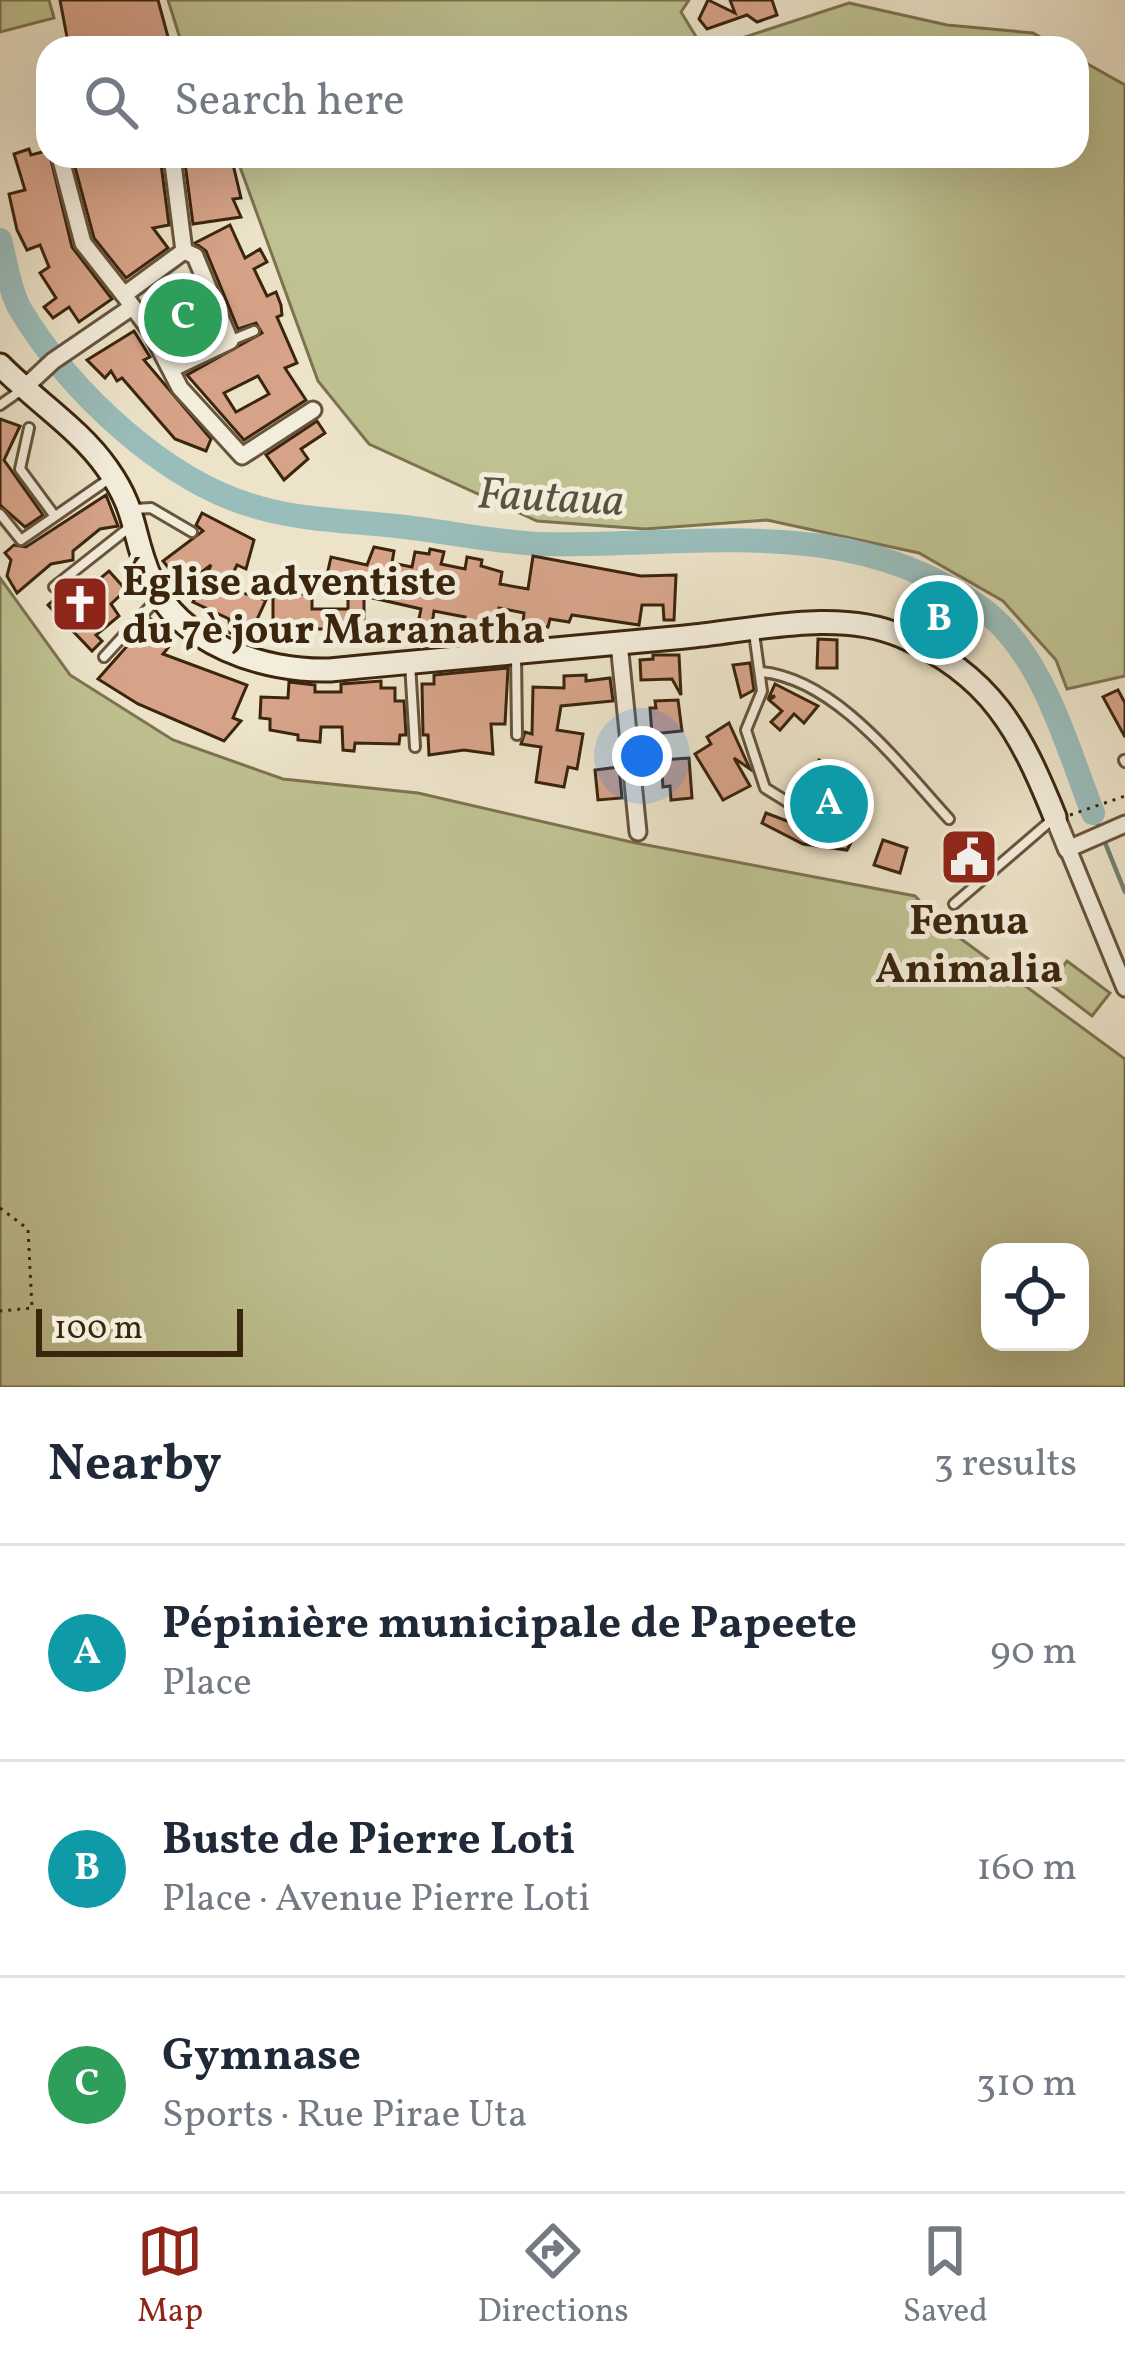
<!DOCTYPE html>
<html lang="en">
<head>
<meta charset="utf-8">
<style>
  :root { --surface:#fff; --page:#f6f6f7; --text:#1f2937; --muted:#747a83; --line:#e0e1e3; --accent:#8f2418 }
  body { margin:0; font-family:Vollkorn,serif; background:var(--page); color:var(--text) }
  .controls { position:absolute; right:36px; bottom:36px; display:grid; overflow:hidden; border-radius:24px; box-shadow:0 12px 48px #0002 }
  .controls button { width:108px; height:108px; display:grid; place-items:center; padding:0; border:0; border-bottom:3px solid var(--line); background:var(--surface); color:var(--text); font:60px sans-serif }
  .scale { position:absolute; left:36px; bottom:30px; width:207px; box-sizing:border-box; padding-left:12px; border:6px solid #3b250d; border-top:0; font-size:33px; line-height:42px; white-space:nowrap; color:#3b250d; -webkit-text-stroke:9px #f3eddc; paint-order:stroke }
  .you { position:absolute; left:642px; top:756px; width:42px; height:42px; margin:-30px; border:9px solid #fff; border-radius:50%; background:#1a73e8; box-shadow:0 0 0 18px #1a73e833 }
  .badge { display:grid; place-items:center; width:78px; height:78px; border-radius:50%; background:var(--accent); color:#fff; font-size:39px; font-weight:700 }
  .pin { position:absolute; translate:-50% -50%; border:6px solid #fff; box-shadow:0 3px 12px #0006 }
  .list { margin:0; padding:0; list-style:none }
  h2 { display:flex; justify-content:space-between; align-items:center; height:156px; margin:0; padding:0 48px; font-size:51px }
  h2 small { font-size:39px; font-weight:400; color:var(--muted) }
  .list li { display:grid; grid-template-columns:78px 1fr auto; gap:36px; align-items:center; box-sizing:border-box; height:216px; padding:0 48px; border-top:3px solid var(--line) }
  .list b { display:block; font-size:45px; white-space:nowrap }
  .list p { margin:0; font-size:39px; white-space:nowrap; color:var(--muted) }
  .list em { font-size:39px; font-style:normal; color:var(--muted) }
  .icon { flex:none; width:66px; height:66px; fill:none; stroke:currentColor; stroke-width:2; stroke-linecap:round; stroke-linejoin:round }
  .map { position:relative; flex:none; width:1125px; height:1387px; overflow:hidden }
  .search { position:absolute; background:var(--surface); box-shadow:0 12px 48px #0002; left:36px; right:36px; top:36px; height:132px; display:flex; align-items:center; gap:30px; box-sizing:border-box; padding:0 42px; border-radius:36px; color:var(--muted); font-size:45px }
  .sheet { height:804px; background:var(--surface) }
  nav { display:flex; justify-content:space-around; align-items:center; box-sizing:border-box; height:168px; border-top:3px solid var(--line); background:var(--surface); font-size:33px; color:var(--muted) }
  nav a { display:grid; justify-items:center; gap:6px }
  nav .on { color:var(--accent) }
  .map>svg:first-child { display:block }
  .green { fill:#bfc191; stroke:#7d734f; stroke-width:3; fill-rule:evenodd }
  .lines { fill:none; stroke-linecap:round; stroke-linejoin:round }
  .stream { stroke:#738075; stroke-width:4.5 }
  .river { stroke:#99bdbb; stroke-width:24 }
  .building { fill:#d6a388; stroke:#3b250d; stroke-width:3; fill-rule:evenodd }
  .service-casing { stroke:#67543c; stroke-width:14 }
  .minor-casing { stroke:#67543c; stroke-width:21 }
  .tertiary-casing { stroke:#67543c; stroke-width:24 }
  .secondary-casing { stroke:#3b250d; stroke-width:27 }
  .path { stroke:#3b250d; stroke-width:3; stroke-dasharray:3 6; stroke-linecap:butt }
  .service { stroke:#f3eddc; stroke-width:8 }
  .minor { stroke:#f3eddc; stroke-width:15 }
  .tertiary { stroke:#f3eddc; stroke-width:18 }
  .secondary { stroke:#f3eddc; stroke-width:21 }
  .labels { text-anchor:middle; stroke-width:10; stroke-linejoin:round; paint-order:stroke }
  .poi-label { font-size:42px; font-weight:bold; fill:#3b250d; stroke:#f3eddc; text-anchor:start }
  .water-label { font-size:45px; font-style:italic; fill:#575341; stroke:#f3eddc }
</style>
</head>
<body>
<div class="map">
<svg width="1125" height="1387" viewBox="0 0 1125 1387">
  <rect width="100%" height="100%" fill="#ece3c9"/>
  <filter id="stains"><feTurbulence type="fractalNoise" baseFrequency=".00167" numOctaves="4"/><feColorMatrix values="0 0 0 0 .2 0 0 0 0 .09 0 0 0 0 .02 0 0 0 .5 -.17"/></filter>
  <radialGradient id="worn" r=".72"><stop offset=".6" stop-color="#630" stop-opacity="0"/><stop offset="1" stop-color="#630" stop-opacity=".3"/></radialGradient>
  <!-- green -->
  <g class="green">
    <path d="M0 0H49L54 18 0 32Z"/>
    <path d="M168 0H689L681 12 703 48H183Z"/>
    <path d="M849 3 947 25 1033 33 1059 48H711Z"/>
    <path d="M1077 58 1125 85V676L1067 689 1056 660 1003 601 919 553 767 520 645 529 537 521 369 444 318 381 236 156H1077Z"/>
    <path d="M0 578 70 675 173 740 283 779 418 793 631 842 915 896 942 925 1125 1059V1387H0ZM990 1252H1080V1342H990Z"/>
    <path d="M1067 961 1110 993 1092 1016 1050 984Z"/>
  </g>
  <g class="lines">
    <!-- stream -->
    <path class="stream" d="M1093 813 1125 892"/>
    <!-- river -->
    <path class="river" d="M0 240C6 261 9 290 20 309 70 392 166 483 260 508 306 521 358 521 405 527 449 532 495 542 540 544 692 548 848 511 981 608 1043 653 1066 745 1093 813"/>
  </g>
  <!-- building -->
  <g class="building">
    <path d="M60 0H158L171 48H69Z"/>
    <path d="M708 0 735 13 730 0H772L777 15 757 22 747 15 707 29 699 19Z"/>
    <path d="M29 149 31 155 46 151 50 156 72 247 112 299 79 322 69 307 53 318 44 307 56 298 40 273 49 267 40 245 27 250 17 230 9 194 25 190 14 154Z"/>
    <path d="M72 156H160L169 225 153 228 168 248 126 278 94 238Z"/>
    <path d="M184 156H231L241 198 233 199 241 217 193 224Z"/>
    <path d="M230 225 245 258 260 249 267 262 254 269 267 296 276 292 281 305 282 315 277 317 297 363 285 368 306 400 244 440 187 375 262 333 256 323 238 329 206 251 195 243ZM258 376 269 394 236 412 224 393Z"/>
    <path d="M192 279 215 335 176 353 147 301Z"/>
    <path d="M134 331 150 357 144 360 211 439 206 451 175 439 122 378 117 381 111 371 105 378 87 360Z"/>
    <path d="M0 419 20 426 4 460 43 515 25 527 0 505Z"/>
    <path d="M317 421 325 433 301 449 308 459 284 480 266 455Z"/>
    <path d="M106 495 118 526 100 529 73 551V560L51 564 17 593 7 576 11 560 5 553 14 545 26 547Z"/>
    <path d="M202 513 254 540 246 569 237 565 226 588 266 600 248 639 230 633 229 619 193 602 211 565 183 586 163 561 203 531 196 525Z"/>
    <path d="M374 547 394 551 392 563 412 567 415 552 429 554 430 549 444 552 441 564 465 569 467 557 482 560 481 566 502 572 500 584 528 589 533 556 641 576 676 575 674 620H664L663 605H642L639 625 572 615 569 622 550 619 548 627 523 623 524 613 499 608 497 618 487 617 485 626 476 625 474 637 462 635 465 617 434 611 431 631 417 628 421 609 364 596V639H335L334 629H273V594H312V609H348V588L325 584 331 557 367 565Z"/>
    <path d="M109 571 126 590 111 604 119 616 96 635 102 641 92 651 48 605 59 595 63 600 73 592 78 597Z"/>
    <path d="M151 619 175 639 163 654 247 685 233 718 241 721 224 741 138 704 98 679Z"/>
    <path d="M818 639 837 640V668H817Z"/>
    <path d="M653 655H679L681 695 672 679 641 680 640 660 653 659Z"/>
    <path d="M750 663 754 690 741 697 733 665Z"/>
    <path d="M508 668 505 724H491L493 754 464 750 429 755 428 735H423L422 684H434V675Z"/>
    <path d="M586 675V681L610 678 613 701 561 706 557 730 583 734 577 769 568 767 564 787 536 782 541 747 521 744 525 732 532 734 533 687 564 688V676Z"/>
    <path d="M381 681V688H395V701H404L406 735H400L399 744 355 743 354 751 343 750 342 727H321L320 742 298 740V735L270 730V719L260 718 261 697 288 698 289 682 315 685V692H341V684Z"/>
    <path d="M775 684 818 706 804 723 794 714 780 730 771 722 782 711 769 700 775 696 769 697Z"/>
    <path d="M1118 690 1125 703V737L1103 697Z"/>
    <path d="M678 700 682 731 652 734 650 708H656L655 701Z"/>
    <path d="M729 723 750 769 734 758 750 786 723 800 695 754 711 744 707 737Z"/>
    <path d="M689 758 692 798 671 800 670 786 663 787 661 760Z"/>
    <path d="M819 760 865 784 856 801 870 807 847 850 803 844 762 823 766 813 787 821 800 811 798 799Z"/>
    <path d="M619 767 622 798 598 800 595 770Z"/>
    <path d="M883 840 907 848 900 873 874 865Z"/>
  </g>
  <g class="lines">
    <defs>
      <g id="service">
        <path d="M232 340 254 331"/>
        <path d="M0 405 23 389"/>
        <path d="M29 428 20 469 54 515"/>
        <path d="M135 509 151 508 192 532"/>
        <path d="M0 514 21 540 109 479"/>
        <path d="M54 587 130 527"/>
        <path d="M754 633 762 691 746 730 765 788 794 806"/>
        <path d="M516 654 517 735"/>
        <path d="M104 657 158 598"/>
        <path d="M410 663 415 747"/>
        <path d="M761 672C837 679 901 767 949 819"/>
        <path d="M1124 760 1125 762"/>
        <path d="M954 904 1054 818"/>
      </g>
      <g id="minor">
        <path d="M172 156 184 251"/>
        <path d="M61 160 83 243 124 295"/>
        <path d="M171 369 230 341 195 256 184 251 124 295 150 330 180 388 242 456 313 410"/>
        <path d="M23 389 53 361 132 307"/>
        <path d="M619 643 638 832"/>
        <path d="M1125 824 1068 849 1125 988"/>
      </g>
      <path id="tertiary" d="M1055 817 1068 849"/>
      <path id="secondary" d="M0 365C33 399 80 429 107 468 139 513 131 534 151 579 179 644 264 672 330 670 448 658 566 647 685 637 752 631 837 608 901 636 991 674 1021 733 1055 817"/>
    </defs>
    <!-- service casing -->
    <use href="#service" class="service-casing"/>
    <!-- minor casing -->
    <use href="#minor" class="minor-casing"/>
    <!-- tertiary casing -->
    <use href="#tertiary" class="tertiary-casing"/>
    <!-- secondary casing -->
    <use href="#secondary" class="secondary-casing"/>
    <!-- path -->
    <g class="path">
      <path d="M1070 815 1125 796"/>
      <path d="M0 1208 28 1229 32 1308 0 1311"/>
    </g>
    <!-- service -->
    <use href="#service" class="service"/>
    <!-- minor -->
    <use href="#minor" class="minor"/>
    <!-- tertiary -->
    <use href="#tertiary" class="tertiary"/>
    <!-- secondary -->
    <use href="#secondary" class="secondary"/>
  </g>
  <!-- icons -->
  <defs>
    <symbol id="church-square" viewBox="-11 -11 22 22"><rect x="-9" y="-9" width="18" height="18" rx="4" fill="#8f2418" stroke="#f3eddc"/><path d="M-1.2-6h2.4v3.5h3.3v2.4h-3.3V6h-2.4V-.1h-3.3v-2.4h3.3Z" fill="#fff"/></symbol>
    <symbol id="civic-square" viewBox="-11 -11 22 22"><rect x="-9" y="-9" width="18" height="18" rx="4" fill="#8f2418" stroke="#f3eddc"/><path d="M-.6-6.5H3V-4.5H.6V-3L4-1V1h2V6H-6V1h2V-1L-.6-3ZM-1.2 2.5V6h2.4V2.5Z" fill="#fff"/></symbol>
  </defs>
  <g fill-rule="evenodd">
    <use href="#church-square" x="47" y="571" width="66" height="66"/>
    <use href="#civic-square" x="936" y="824" width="66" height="66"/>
  </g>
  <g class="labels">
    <!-- poi labels -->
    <g class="poi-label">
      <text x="122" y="595">Église adventiste<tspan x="122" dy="48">du 7è jour Maranatha</tspan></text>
      <text x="969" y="934" text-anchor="middle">Fenua<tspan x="969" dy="48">Animalia</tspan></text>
    </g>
    <!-- water labels -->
    <g class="water-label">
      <text transform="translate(551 495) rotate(3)" y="16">Fautaua</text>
    </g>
  </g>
  <rect width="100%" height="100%" filter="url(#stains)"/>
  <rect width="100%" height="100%" fill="url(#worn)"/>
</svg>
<div class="controls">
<button><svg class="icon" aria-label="locate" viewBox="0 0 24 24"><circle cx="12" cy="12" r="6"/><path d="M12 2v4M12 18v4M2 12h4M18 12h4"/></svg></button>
</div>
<div class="scale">100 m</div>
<div class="you"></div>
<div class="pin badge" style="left:829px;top:804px;background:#0f9aa8">A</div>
<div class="pin badge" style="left:939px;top:620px;background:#0f9aa8">B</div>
<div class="pin badge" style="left:183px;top:318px;background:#2e9e5b">C</div>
<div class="search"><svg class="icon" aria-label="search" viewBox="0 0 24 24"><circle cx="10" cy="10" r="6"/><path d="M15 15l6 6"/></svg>Search here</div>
</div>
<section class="sheet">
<h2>Nearby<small>3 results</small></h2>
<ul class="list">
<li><span class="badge" style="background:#0f9aa8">A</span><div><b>Pépinière municipale de Papeete</b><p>Place</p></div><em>90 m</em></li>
<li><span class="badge" style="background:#0f9aa8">B</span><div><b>Buste de Pierre Loti</b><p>Place · Avenue Pierre Loti</p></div><em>160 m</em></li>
<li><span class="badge" style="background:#2e9e5b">C</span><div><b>Gymnase</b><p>Sports · Rue Pirae Uta</p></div><em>310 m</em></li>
</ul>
</section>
<nav>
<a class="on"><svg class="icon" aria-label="map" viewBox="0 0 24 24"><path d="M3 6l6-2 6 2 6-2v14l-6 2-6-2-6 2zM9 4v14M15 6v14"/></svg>Map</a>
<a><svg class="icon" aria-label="directions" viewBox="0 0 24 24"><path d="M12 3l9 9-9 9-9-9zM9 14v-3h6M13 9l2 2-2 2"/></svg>Directions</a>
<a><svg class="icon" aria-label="saved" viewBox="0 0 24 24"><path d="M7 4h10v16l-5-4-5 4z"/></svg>Saved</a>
</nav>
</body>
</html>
